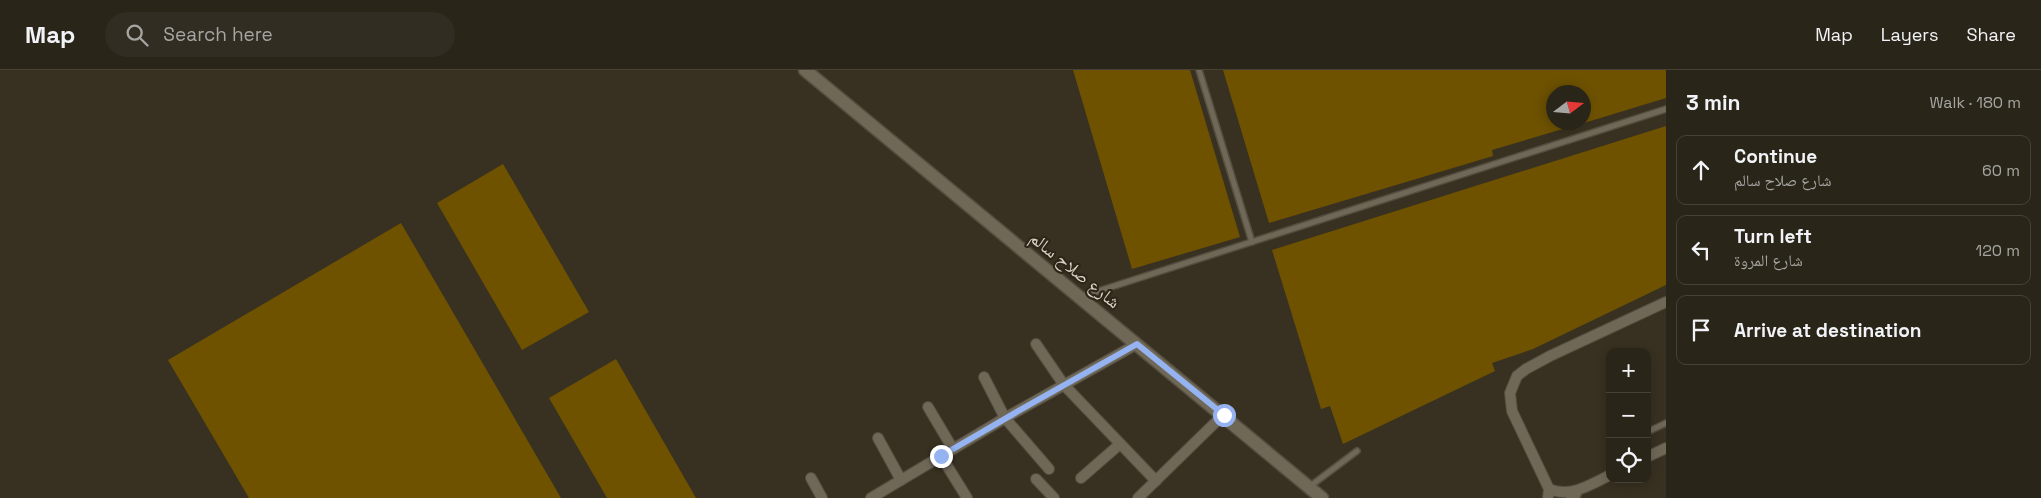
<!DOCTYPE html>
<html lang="en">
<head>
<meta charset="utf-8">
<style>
  :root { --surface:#2a2519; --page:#322d22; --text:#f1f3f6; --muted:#a5a5a2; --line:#464238 }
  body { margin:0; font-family:"Space Grotesk","Noto Naskh Arabic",sans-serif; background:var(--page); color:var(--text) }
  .controls { position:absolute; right:15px; bottom:15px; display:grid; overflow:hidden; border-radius:10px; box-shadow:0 2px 12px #0003 }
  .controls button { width:45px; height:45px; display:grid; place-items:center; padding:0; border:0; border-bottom:1px solid var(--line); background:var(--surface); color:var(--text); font:25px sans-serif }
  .compass { position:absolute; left:1546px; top:15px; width:45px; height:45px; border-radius:50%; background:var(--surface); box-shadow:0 2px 12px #0003; rotate:74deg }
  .stop { position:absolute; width:15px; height:15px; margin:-11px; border:4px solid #95b2f1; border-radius:50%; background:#fff }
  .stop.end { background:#95b2f1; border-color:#fff; box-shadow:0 1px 5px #0008 }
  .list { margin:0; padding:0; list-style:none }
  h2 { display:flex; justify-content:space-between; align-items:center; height:65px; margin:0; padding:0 20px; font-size:21px }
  h2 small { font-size:16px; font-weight:400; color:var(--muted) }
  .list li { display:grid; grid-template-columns:32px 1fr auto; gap:15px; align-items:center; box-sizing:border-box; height:70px; margin:0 10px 10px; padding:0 10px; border:1px solid var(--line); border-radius:10px }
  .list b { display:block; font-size:19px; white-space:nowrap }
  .list p { margin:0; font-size:16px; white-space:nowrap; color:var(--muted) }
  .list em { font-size:16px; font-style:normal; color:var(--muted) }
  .icon { flex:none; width:28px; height:28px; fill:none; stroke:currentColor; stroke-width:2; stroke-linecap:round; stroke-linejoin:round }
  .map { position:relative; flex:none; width:1666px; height:428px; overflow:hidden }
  header { display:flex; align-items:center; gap:30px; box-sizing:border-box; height:70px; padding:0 25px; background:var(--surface); border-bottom:1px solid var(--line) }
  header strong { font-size:24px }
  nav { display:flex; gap:28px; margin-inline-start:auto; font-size:18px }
  .search { width:350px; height:45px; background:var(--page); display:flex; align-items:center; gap:12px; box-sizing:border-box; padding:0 18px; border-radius:28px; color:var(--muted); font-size:19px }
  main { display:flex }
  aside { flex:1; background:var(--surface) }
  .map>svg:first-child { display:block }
  .building { fill:#6e5200 }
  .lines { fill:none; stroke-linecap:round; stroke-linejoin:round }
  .service-casing { stroke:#534e40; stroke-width:8 }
  .minor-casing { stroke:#534e40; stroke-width:12 }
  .tertiary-casing { stroke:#534e40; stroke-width:15 }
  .service { stroke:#706857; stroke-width:5 }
  .minor { stroke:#706857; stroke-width:10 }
  .tertiary { stroke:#706857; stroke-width:12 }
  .route { stroke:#95b2f1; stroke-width:6 }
  .labels { text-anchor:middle; stroke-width:4.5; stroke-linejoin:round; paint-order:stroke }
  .street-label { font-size:18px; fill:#dad6cc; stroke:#2e2718 }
</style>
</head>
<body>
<header>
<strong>Map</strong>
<div class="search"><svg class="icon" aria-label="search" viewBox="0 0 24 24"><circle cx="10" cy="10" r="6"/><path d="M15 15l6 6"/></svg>Search here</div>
<nav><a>Map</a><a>Layers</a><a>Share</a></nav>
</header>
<main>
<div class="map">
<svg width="1666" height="428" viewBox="0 0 1666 428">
  <rect width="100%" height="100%" fill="#383121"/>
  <!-- building -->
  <g class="building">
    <path d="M1073 0H1190L1240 167 1132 199Z"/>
    <path d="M1223 0H1666V28L1584 53V22H1554V52L1583 53 1492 80 1493 86 1269 153Z"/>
    <path d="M1666 56V215L1533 279 1492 293 1495 301 1343 374 1330 336 1321 339 1272 180Z"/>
    <path d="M503 94 589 242 522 280 437 133Z"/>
    <path d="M401 153 561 428H249L168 290Z"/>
    <path d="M616 289 696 428H607L549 328Z"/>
  </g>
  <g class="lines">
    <defs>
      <g id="service">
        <path d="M1199 0 1252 172"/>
        <path d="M1080 227 1666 39"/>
        <path d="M1647 362 1666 353"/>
        <path d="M1309 417 1357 381"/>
      </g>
      <g id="minor">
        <path d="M1036 274 1064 315 1156 411"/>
        <path d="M984 307 1005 348 1049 399"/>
        <path d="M928 337 953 379"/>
        <path d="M878 368 901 410"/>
        <path d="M941 386 967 428"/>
        <path d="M1647 387 1666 378"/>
        <path d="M811 408 822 428"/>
        <path d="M1081 408 1120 374"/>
        <path d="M1036 409 1054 428"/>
        <path d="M1549 419C1570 428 1590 415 1610 405"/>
        <path d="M871 428 1005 348 1137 274"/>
        <path d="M1138 428 1223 345"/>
        <path d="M1548 428 1549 419 1512 341 1510 323 1517 306 1526 299 1550 286 1666 232"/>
      </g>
      <g id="tertiary">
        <path d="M805 0 1322 428"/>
        <path d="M1572 428 1575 423"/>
      </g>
    </defs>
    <!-- service casing -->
    <use href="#service" class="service-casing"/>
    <!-- minor casing -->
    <use href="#minor" class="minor-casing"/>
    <!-- tertiary casing -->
    <use href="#tertiary" class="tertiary-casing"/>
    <!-- service -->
    <use href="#service" class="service"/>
    <!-- minor -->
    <use href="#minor" class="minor"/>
    <!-- tertiary -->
    <use href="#tertiary" class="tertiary"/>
  </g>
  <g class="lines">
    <!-- route -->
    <path class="route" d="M941 386 1020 340 1137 274 1224 345"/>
  </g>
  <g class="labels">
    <!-- street labels -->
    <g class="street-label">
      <text transform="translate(1075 200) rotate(39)" y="6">شارع صلاح سالم</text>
    </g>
  </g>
</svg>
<div class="controls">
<button>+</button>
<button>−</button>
<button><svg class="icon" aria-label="locate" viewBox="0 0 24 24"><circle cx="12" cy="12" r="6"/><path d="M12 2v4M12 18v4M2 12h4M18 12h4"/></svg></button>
</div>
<svg class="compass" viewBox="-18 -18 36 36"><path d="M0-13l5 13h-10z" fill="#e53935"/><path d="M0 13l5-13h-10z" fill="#a5a5a2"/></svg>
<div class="stop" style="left:1224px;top:345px"></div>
<div class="stop end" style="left:941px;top:386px"></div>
</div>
<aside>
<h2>3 min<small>Walk · 180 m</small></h2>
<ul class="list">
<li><svg class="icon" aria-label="ahead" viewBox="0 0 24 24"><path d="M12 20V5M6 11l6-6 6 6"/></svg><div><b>Continue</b><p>شارع صلاح سالم</p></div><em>60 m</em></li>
<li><svg class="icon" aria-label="left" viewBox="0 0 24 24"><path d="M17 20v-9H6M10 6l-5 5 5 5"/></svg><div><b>Turn left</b><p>شارع المروة</p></div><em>120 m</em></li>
<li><svg class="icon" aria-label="arrive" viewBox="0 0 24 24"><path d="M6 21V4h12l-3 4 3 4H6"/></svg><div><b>Arrive at destination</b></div></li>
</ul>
</aside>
</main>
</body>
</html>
